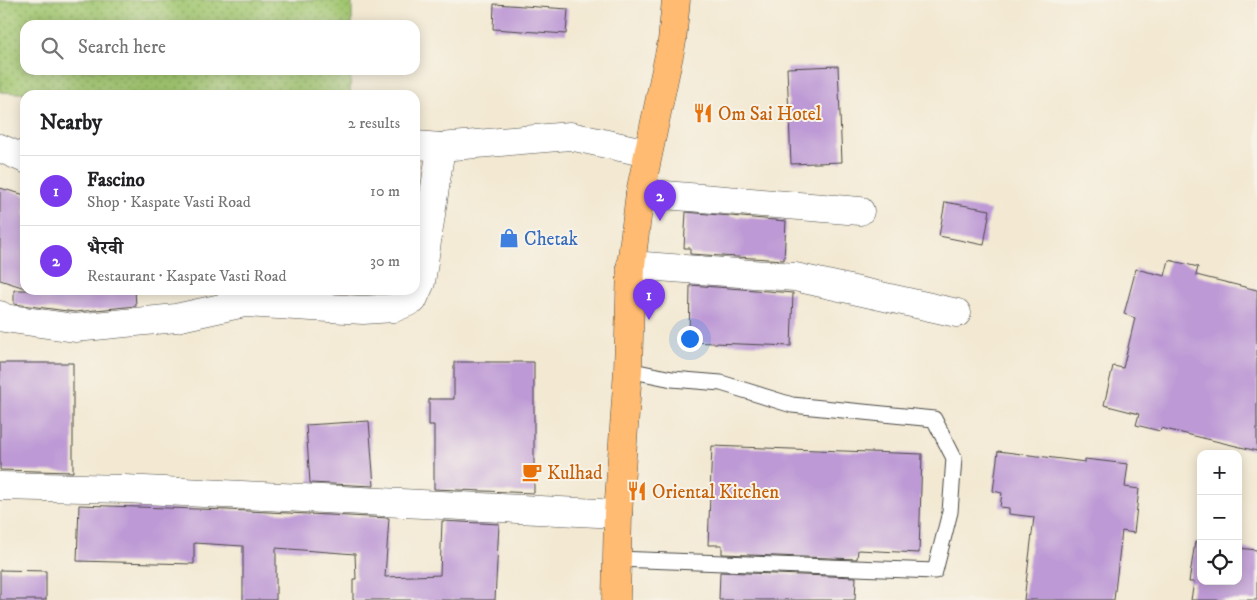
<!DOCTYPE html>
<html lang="en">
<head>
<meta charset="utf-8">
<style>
  :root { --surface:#fff; --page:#f2f2f2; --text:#202124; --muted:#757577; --line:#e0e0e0; --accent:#7c3aed }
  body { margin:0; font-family:"IM FELL DW Pica","Noto Serif Devanagari",serif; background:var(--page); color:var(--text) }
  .controls { position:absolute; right:15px; bottom:15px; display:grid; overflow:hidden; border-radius:10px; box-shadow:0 2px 12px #0003 }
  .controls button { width:45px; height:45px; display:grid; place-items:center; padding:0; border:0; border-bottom:1px solid var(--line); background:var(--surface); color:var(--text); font:25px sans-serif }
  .you { position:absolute; left:689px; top:338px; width:18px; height:18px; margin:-12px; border:4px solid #fff; border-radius:50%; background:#1a73e8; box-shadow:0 0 0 8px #1a73e833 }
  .badge { display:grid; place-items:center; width:32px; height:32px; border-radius:50%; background:var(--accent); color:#fff; font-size:16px; font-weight:700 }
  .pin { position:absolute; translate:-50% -41px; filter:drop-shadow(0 1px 2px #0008) }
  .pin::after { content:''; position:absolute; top:26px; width:18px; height:15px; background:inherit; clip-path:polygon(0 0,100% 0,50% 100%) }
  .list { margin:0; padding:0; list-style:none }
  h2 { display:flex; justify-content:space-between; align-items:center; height:65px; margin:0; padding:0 20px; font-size:21px }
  h2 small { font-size:16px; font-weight:400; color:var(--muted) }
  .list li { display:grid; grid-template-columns:32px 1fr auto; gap:15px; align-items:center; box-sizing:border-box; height:70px; padding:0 20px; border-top:1px solid var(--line) }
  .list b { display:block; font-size:19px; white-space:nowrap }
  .list p { margin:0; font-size:16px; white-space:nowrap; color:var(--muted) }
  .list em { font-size:16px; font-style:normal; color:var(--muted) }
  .icon { flex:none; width:28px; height:28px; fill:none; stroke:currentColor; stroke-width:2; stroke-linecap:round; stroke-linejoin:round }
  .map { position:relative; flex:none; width:1257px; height:600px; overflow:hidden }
  .search { position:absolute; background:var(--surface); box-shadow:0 2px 12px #0003; left:20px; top:20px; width:400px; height:55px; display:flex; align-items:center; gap:12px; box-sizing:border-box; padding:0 18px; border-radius:15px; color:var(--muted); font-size:19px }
  .panel { position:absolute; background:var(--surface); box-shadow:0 2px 12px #0003; left:20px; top:90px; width:400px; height:205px; border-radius:15px }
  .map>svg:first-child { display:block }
  .grass { fill:url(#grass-dots); stroke:#66784e }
  .building { fill:#bd99d5 }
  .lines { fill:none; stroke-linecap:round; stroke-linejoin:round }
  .service-casing { stroke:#494844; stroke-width:17 }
  .minor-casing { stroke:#494844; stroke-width:29 }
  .primary-casing { stroke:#494844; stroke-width:29 }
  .service { stroke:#fff; stroke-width:15 }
  .minor { stroke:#fff; stroke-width:28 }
  .primary { stroke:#febb71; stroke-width:28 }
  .labels { text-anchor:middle; stroke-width:4; stroke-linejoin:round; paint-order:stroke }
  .food-label { font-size:19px; fill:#c56008; stroke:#f7f3e8; text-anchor:start }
  .shop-label { font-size:19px; fill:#366cbe; stroke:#f7f3e8; text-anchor:start }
</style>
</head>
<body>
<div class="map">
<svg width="1257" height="600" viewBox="0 0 1257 600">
  <defs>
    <pattern id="grass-dots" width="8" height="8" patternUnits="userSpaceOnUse" patternTransform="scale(1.25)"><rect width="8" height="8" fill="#a1c670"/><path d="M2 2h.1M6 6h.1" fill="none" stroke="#83a15c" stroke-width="1.8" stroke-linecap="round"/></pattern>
  </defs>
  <rect width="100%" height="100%" fill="#f7f3e8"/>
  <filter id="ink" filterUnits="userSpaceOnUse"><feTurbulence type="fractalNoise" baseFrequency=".02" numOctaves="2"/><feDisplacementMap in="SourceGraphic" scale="10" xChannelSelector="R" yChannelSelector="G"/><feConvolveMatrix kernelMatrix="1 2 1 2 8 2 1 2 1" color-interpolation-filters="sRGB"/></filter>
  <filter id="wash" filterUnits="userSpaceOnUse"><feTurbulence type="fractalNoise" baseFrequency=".0096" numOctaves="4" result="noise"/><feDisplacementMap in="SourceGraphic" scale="20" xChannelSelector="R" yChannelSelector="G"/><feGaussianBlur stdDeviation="1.12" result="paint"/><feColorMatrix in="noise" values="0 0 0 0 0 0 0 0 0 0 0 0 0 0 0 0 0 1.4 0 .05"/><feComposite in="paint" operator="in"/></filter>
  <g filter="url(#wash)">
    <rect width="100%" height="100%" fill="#f3e9d3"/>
    <!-- grass -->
    <path class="grass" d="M0 0H352V25H25V70H351L350 95H57L0 92Z"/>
    <g id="blocks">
      <!-- building -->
      <g class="building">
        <path d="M494 4 568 9 566 34 493 29Z"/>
        <path d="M838 66 842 162 791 164 787 68Z"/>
        <path d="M0 188 25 195V288L0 280Z"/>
        <path d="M945 202 990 210 984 245 939 236Z"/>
        <path d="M686 212 786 221 784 260 690 254V248H684Z"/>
        <path d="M1169 260 1198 267 1196 275 1257 290V451L1161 428 1160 431 1136 425 1139 414 1104 405 1113 366 1123 368 1135 318 1124 314 1136 269 1165 276Z"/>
        <path d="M690 285 793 293 791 346 689 342Z"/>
        <path d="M14 290H135L136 306 75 312 14 304Z"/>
        <path d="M454 362H534V493L434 489V425H429V399H454Z"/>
        <path d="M0 363H73V472L0 470Z"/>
        <path d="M369 421 374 486 310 483 306 425Z"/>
        <path d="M712 446 922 454 919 553 858 550 857 559 722 554V545H708Z"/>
        <path d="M998 451 1085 462V459L1128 464 1125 487 1139 489 1134 533 1122 531 1114 600H1024L1034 517 1009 514V508L1000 507 1002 493 993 491Z"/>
        <path d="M79 505 227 510 389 518 385 577 440 575 442 521 499 524 495 600H353V579H356L355 554 276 548V600H243V546L194 543V564L77 561Z"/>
        <path d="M1195 542 1201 543V581H1238V548L1257 550V600H1191L1194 582H1189Z"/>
        <path d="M0 570 46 571V600H0Z"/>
        <path d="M720 572 856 577 855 600H719Z"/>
      </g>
    </g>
  </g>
  <g filter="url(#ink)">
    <use href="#blocks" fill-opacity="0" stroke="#494844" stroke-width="1"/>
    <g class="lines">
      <defs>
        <path id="service" d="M617 559 935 571 950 512 954 458 934 419 792 405 721 383 672 379 628 370"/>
        <g id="minor">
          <path d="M441 147 570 136 648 153"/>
          <path d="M0 148 25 159"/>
          <path d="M640 193 860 211"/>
          <path d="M631 265 795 277 957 313"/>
          <path d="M0 315 4 318 75 328 176 318 244 303 363 310 394 308 413 300 421 282 441 147 415 145"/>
          <path d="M0 486 125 489 618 514"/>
        </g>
        <path id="primary" d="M616 600 618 514 628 370 631 265 640 193 672 41 676 0"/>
      </defs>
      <!-- service casing -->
      <use href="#service" class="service-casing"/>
      <!-- minor casing -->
      <use href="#minor" class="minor-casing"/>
      <!-- primary casing -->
      <use href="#primary" class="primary-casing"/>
      <!-- service -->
      <use href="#service" class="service"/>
      <!-- minor -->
      <use href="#minor" class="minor"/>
      <!-- primary -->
      <use href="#primary" class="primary"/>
    </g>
  </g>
  <!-- icons -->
  <defs>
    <symbol id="restaurant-bare" viewBox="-9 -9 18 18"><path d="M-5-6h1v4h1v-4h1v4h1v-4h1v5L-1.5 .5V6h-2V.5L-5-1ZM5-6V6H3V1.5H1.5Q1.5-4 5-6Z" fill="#e8710a" stroke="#f7f3e8" stroke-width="2.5" paint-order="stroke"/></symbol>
    <symbol id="shop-bare" viewBox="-9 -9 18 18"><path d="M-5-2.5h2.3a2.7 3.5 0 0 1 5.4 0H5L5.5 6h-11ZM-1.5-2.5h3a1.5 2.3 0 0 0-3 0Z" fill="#3f7fe0" stroke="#f7f3e8" stroke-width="2.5" paint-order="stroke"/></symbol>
    <symbol id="cafe-bare" viewBox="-9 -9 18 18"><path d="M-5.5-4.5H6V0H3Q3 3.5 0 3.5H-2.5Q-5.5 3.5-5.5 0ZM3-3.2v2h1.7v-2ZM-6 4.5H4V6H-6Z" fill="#e8710a" stroke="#f7f3e8" stroke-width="2.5" paint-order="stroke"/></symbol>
  </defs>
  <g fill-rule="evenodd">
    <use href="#restaurant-bare" x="689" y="99" width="28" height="28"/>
    <use href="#shop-bare" x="495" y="224" width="28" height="28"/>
    <use href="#cafe-bare" x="518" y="458" width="28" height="28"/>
    <use href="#restaurant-bare" x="623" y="477" width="28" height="28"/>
  </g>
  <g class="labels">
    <!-- food labels -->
    <g class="food-label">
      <text x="718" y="120">Om Sai Hotel</text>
      <text x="547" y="479">Kulhad</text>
      <text x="652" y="498">Oriental Kitchen</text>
    </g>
    <!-- shop labels -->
    <g class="shop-label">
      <text x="524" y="245">Chetak</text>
    </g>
  </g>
</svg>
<div class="controls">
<button>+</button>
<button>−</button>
<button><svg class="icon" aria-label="locate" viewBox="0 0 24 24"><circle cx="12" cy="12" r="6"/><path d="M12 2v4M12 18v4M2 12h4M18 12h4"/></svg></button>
</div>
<div class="you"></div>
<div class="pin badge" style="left:649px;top:320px">1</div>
<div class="pin badge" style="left:660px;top:221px">2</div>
<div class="search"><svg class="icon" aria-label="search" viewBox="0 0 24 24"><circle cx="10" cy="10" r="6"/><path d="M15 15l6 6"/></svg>Search here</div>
<section class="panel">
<h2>Nearby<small>2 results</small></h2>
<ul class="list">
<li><span class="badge">1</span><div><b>Fascino</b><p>Shop · Kaspate Vasti Road</p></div><em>10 m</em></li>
<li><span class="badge">2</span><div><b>भैरवी</b><p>Restaurant · Kaspate Vasti Road</p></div><em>30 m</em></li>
</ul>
</section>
</div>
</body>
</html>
